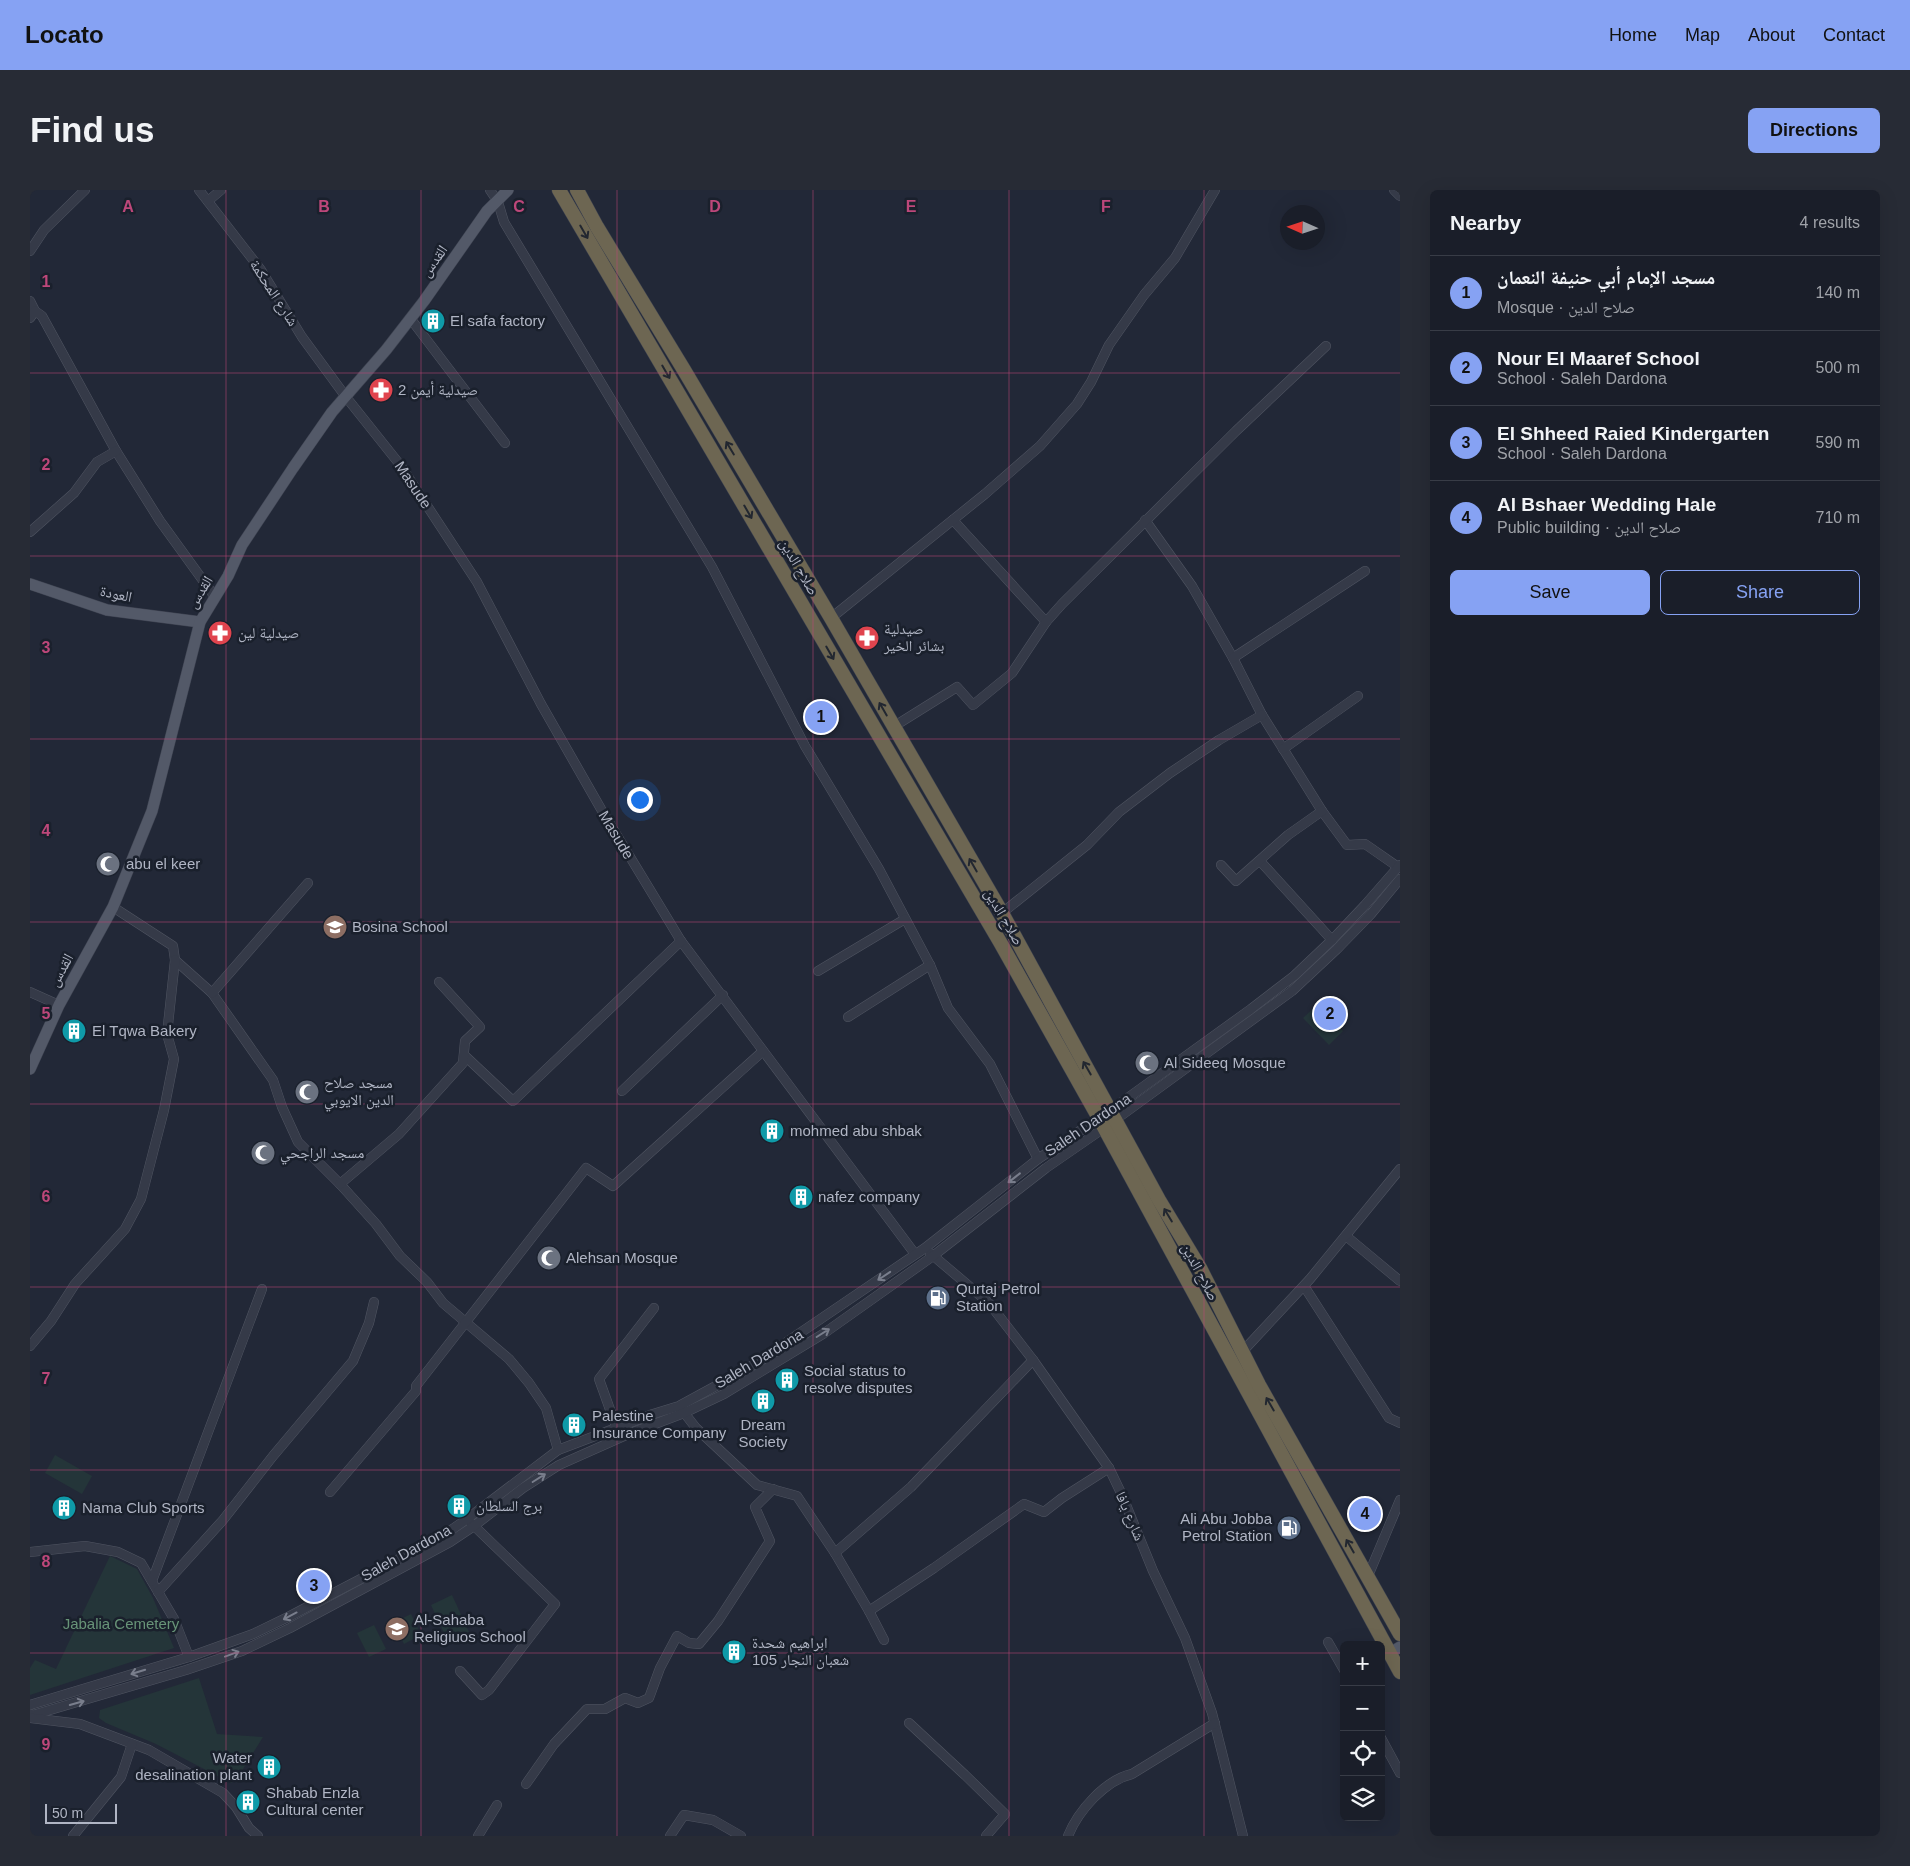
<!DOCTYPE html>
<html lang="en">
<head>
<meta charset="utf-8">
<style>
  :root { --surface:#1a1e29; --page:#272b35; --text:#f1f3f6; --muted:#9fa2a8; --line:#383c46; --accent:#86a2f3 }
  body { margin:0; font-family:Arial,"Noto Naskh Arabic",sans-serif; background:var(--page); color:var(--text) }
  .controls { position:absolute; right:15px; bottom:15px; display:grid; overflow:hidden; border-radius:8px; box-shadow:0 5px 20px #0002 }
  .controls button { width:45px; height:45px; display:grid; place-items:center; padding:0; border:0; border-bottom:1px solid var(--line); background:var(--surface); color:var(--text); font:25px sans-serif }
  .compass { position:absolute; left:1250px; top:15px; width:45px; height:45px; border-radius:50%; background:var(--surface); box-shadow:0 5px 20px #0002; rotate:273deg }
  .scale { position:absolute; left:15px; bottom:12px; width:72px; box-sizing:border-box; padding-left:5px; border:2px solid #b0b5c4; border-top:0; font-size:14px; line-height:18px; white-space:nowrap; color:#b0b5c4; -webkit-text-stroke:4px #1a202c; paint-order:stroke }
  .you { position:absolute; left:609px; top:609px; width:18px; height:18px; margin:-12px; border:4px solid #fff; border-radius:50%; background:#1a73e8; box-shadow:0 0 0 8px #1a73e833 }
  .badge { display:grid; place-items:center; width:32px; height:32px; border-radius:50%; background:var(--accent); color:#111; font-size:16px; font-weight:700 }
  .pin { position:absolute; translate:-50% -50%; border:2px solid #fff; box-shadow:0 1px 5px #0006 }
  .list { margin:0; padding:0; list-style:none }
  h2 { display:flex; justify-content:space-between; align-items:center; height:65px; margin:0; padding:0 20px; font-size:21px }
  h2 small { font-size:16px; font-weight:400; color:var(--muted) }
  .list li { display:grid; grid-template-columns:32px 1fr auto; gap:15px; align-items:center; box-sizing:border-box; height:75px; padding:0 20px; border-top:1px solid var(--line) }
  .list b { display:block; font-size:19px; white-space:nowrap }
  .list p { margin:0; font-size:16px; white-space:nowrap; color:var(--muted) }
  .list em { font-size:16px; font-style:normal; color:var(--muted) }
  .actions { display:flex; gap:10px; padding:15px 20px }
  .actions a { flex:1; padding:11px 0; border:1px solid var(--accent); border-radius:8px; text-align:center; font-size:18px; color:var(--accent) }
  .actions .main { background:var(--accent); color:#111 }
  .icon { flex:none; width:28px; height:28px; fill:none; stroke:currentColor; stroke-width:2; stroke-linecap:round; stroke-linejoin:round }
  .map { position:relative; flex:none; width:1370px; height:1646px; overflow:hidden; border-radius:8px }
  header { display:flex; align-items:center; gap:30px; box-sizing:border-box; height:70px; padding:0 25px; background:var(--accent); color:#111 }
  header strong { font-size:24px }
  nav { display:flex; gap:28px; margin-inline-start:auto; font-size:18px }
  .intro { display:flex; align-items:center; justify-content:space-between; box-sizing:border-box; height:120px; padding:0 30px }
  h1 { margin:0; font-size:35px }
  .button { padding:12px 22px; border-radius:8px; background:var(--accent); color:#111; font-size:18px; font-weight:700 }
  main { display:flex; gap:30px; padding:0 30px }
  aside { flex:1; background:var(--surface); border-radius:8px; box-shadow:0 5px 20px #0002 }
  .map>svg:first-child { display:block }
  .green { fill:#243539 }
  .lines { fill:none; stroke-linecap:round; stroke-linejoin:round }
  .minor-casing { stroke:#505562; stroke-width:10 }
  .major-casing { stroke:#3e4351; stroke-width:12 }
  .highway-casing { stroke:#3d424f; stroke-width:15 }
  .minor { stroke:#353a48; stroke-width:9 }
  .major { stroke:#535968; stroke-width:11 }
  .highway { stroke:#6d6652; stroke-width:14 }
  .oneway { stroke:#222730 }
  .oneway2 { stroke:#797e8c }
  .grid { fill:none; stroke:#bd477a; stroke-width:1; stroke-opacity:0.55 }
  .labels { text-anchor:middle; stroke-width:5; stroke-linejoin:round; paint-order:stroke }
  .street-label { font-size:15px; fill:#b0b5c4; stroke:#1a202c }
  .poi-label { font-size:15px; fill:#b0b5c4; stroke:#1a202c; text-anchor:start }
  .park-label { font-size:15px; fill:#689478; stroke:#1a202c }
  .grid-label { font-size:16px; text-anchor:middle; font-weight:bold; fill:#bd477a; stroke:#1a202c; stroke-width:5; stroke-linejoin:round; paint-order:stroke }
</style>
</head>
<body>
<header>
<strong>Locato</strong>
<nav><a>Home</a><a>Map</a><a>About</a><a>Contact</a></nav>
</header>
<div class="intro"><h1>Find us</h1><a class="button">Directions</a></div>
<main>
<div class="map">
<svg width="1370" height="1646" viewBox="0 0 1370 1646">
  <rect width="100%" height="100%" fill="#222837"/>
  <!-- green -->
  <g class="green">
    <path d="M1287 815 1313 841 1299 855 1273 828Z"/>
    <path d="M25 1265 62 1286 52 1304 15 1283Z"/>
    <path d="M80 1366 107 1379 123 1408 144 1458 0 1505V1478L5 1470 26 1479Z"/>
    <path d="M422 1405 439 1442 418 1452 401 1415Z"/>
    <path d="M381 1424 391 1445 374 1454 363 1433Z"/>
    <path d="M344 1435 356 1459 339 1467 327 1443Z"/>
    <path d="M169 1488 187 1544 233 1547 208 1587 201 1593 126 1554 76 1533 69 1528 70 1520Z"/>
  </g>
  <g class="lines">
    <defs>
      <g id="minor">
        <path d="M169 0 231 80 272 147 316 207 371 276 447 392 511 514 571 619 651 751 885 1064"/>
        <path d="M460 0 468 12 474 32 682 377 775 556 849 679 900 775 918 818 960 874 1008 969"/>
        <path d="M1364 0 1370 6"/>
        <path d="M178 11 191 0"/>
        <path d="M0 61 14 40 55 0"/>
        <path d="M0 111 5 121"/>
        <path d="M0 128 5 121 12 126 86 261 130 331 185 407"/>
        <path d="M380 128 475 253"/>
        <path d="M923 330 1016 432"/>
        <path d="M1115 330 1162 396 1203 468 1232 525 1292 621 1317 655 1335 654 1368 677"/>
        <path d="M0 342 44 303 67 272 86 261"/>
        <path d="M801 428 955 304 1010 256 1047 214 1061 192 1079 155 1114 105 1145 68 1185 0"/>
        <path d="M1203 468 1335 381"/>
        <path d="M863 537 927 497 943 515 982 483 1016 432 1032 414 1206 241 1296 156"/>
        <path d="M1253 559 1328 506"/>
        <path d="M1230 671 1302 750"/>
        <path d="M1191 675 1206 691 1258 645 1292 621"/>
        <path d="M83 717 143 756 145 770 182 803 243 890 252 917 268 952 310 994 346 1034 370 1066 397 1092 413 1113 479 1169 499 1193 516 1218 528 1260"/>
        <path d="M972 723 1057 655 1089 622 1140 583 1189 550 1232 525"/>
        <path d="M788 781 875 729"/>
        <path d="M0 802 29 815"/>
        <path d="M182 803 278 693"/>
        <path d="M818 827 900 775"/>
        <path d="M434 865 483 911 651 751"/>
        <path d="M592 901 693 805"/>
        <path d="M310 994 369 944 433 873 435 851 450 837 409 792"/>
        <path d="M1316 1046 1370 1091"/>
        <path d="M900 1063 959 1113 1003 1170 1079 1278 1092 1305 1123 1381 1155 1448 1182 1523 1213 1646"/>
        <path d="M1274 1096 1359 1228 1370 1233"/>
        <path d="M0 1156 21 1131 45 1094 95 1039 111 1009 134 920 144 869 137 844 145 770"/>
        <path d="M1212 1162 1280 1089 1370 979"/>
        <path d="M652 1220 666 1238 727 1295 767 1306 805 1363 839 1421 904 1378 994 1314 1014 1322 1032 1308 1079 1278"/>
        <path d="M587 1239 569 1189 624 1118"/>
        <path d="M300 1302 386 1201V1196L556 978 583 996 733 861"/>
        <path d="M0 1362 55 1356 88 1362 111 1373 144 1429 159 1467"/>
        <path d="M805 1363 881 1297 1003 1170"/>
        <path d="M1338 1386 1370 1310"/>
        <path d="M122 1391 232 1099"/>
        <path d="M128 1402 193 1330 243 1266 323 1171 339 1133 344 1112"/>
        <path d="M839 1421 854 1450"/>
        <path d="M1298 1452 1314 1480"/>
        <path d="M430 1481 452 1505 459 1500 525 1414 441 1333"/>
        <path d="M0 1515 159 1467 223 1444 258 1427 411 1347 437 1329 528 1260 623 1224 649 1216 717 1179 895 1058 1008 969 1081 920 1221 819 1264 786 1302 750 1335 715 1370 675"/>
        <path d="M0 1524 3 1525 156 1480 212 1461 260 1438 420 1352 444 1336 493 1298 529 1275 601 1243 654 1223 694 1204 793 1144 903 1066 1016 978 1074 938 1262 801 1307 759 1341 724 1370 689"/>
        <path d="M0 1528 50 1534 119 1560 193 1603 206 1617 219 1638 228 1646"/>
        <path d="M879 1533 935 1585 975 1624 956 1646"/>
        <path d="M1351 1548 1370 1583"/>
        <path d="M496 1594 524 1554 557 1519H575L595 1508 608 1513 619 1508 630 1478 647 1446 659 1453 669 1454 688 1431 740 1351 725 1317 743 1299"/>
        <path d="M43 1646 91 1587 102 1554"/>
        <path d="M448 1646 467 1615"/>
        <path d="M640 1646 654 1625 683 1630 711 1646"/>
        <path d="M1038 1646C1048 1621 1075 1590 1102 1584L1185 1533"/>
      </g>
      <g id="major">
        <path d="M0 394 77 420 170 432"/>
        <path d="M0 879 29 815 83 717 122 621 170 432 198 386 212 355 263 278 302 222 356 160 394 111 457 21 478 0"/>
        <path d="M1360 1463 1370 1457"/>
      </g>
      <g id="highway">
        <path d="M529 0 970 752 1069 928 1370 1482"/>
        <path d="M547 0 567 37 654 180 801 428 972 723 1129 1010 1170 1078 1229 1195 1370 1444"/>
      </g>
    </defs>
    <!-- minor casing -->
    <use href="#minor" class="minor-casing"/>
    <!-- major casing -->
    <use href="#major" class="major-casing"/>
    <!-- highway casing -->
    <use href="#highway" class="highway-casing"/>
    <!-- minor -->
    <use href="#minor" class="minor"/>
    <!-- major -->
    <use href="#major" class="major"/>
    <!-- highway -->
    <use href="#highway" class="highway"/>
  </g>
  <!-- one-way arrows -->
  <defs><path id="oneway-shaft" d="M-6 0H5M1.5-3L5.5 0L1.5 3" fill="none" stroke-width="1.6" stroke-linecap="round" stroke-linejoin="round" transform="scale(1.25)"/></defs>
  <g class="oneway">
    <use href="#oneway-shaft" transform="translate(554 42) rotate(60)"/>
    <use href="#oneway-shaft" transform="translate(636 182) rotate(60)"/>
    <use href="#oneway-shaft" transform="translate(700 258) rotate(-121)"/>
    <use href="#oneway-shaft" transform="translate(718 322) rotate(60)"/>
    <use href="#oneway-shaft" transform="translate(800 463) rotate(60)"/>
    <use href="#oneway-shaft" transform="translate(853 519) rotate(-120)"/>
    <use href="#oneway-shaft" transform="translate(943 675) rotate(-120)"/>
    <use href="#oneway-shaft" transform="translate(1057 878) rotate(-120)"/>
    <use href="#oneway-shaft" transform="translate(1138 1025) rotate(-121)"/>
    <use href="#oneway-shaft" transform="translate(1240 1214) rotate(-120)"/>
    <use href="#oneway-shaft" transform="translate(1320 1356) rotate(-120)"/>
  </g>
  <g class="oneway2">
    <use href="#oneway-shaft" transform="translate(984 988) rotate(142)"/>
    <use href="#oneway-shaft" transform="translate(854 1086) rotate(146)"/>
    <use href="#oneway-shaft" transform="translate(793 1143) rotate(-32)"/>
    <use href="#oneway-shaft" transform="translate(509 1288) rotate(-32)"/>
    <use href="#oneway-shaft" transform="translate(260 1426) rotate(152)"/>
    <use href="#oneway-shaft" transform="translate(202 1464) rotate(-20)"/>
    <use href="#oneway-shaft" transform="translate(108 1482) rotate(163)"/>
    <use href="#oneway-shaft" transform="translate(47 1513) rotate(-16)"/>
  </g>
  <!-- grid -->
  <path class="grid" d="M196 0V1646M391 0V1646M587 0V1646M783 0V1646M979 0V1646M1174 0V1646M0 183H1370M0 366H1370M0 549H1370M0 732H1370M0 914H1370M0 1097H1370M0 1280H1370M0 1463H1314M1351 1463H1370"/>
  <!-- icons -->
  <defs>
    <symbol id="building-disc" viewBox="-11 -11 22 22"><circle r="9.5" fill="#0f9aa8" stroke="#1a202c"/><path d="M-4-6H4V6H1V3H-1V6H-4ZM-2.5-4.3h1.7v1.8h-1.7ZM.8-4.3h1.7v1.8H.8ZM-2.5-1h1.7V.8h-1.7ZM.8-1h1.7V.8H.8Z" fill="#fff"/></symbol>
    <symbol id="pharmacy-disc" viewBox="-11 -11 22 22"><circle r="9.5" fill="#e0444e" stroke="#1a202c"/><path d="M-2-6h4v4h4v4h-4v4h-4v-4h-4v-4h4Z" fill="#fff"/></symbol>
    <symbol id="mosque-disc" viewBox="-11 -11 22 22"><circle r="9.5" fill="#6b7280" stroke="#1a202c"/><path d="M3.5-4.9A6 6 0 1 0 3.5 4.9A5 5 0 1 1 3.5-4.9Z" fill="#fff"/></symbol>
    <symbol id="school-disc" viewBox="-11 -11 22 22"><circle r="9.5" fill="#8d6e63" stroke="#1a202c"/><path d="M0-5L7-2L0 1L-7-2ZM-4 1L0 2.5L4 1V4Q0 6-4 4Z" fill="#fff"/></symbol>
    <symbol id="fuel-disc" viewBox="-11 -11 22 22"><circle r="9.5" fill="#5c6f8a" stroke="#1a202c"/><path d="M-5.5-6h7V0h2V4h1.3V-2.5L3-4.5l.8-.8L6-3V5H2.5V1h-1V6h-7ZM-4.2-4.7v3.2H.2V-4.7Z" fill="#fff"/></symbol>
  </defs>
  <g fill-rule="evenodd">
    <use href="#building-disc" x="389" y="117" width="28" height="28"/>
    <use href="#pharmacy-disc" x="337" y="186" width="28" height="28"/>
    <use href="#pharmacy-disc" x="176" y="429" width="28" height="28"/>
    <use href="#pharmacy-disc" x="823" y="434" width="28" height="28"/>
    <use href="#mosque-disc" x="64" y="660" width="28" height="28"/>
    <use href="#school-disc" x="291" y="723" width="28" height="28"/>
    <use href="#building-disc" x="30" y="827" width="28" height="28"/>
    <use href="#mosque-disc" x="1103" y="859" width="28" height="28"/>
    <use href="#mosque-disc" x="263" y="888" width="28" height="28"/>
    <use href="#building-disc" x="728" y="927" width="28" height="28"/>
    <use href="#mosque-disc" x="219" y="949" width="28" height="28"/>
    <use href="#building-disc" x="757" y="993" width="28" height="28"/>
    <use href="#mosque-disc" x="505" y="1054" width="28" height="28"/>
    <use href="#fuel-disc" x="894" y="1094" width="28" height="28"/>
    <use href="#building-disc" x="743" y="1176" width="28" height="28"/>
    <use href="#building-disc" x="719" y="1197" width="28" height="28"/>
    <use href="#building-disc" x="530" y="1221" width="28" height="28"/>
    <use href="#building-disc" x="415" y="1302" width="28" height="28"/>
    <use href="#building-disc" x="20" y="1304" width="28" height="28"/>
    <use href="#fuel-disc" x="1245" y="1324" width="28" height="28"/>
    <use href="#school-disc" x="353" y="1425" width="28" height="28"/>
    <use href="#building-disc" x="690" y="1448" width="28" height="28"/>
    <use href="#building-disc" x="225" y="1563" width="28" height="28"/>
    <use href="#building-disc" x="204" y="1598" width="28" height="28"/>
  </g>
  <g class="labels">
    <!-- street labels -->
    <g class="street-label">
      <text transform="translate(404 71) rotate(-55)" y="5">القدس</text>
      <text transform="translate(244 103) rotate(57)" y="5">شارع المحكمة</text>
      <text transform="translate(383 295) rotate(56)" y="5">Masude</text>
      <text transform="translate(769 377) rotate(60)" y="5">صلاح الدين</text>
      <text transform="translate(170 402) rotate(-58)" y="5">القدس</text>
      <text transform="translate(86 404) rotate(12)" y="5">العودة</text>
      <text transform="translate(586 645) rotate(59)" y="5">Masude</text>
      <text transform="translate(974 727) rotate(60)" y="5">صلاح الدين</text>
      <text transform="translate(31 780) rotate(-61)" y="5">القدس</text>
      <text transform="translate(1058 935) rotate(-34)" y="5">Saleh Dardona</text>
      <text transform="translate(1170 1082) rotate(62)" y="5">صلاح الدين</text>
      <text transform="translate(729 1169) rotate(-31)" y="5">Saleh Dardona</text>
      <text transform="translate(1100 1326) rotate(67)" y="5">شارع يافا</text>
      <text transform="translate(376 1363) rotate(-29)" y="5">Saleh Dardona</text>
    </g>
    <!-- poi labels -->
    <g class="poi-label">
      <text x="420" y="136">El safa factory</text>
      <text x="368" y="205">صيدلية أيمن 2</text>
      <text x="854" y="444">صيدلية<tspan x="854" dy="17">بشائر الخير</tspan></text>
      <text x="208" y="448">صيدلية لين</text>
      <text x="96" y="679">abu el keer</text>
      <text x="322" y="742">Bosina School</text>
      <text x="62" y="846">El Tqwa Bakery</text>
      <text x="1134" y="878">Al Sideeq Mosque</text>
      <text x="294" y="898">مسجد صلاح<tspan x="294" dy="17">الدين الايوبي</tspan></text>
      <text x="760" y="946">mohmed abu shbak</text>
      <text x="250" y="968">مسجد الراجحي</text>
      <text x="788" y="1012">nafez company</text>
      <text x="536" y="1073">Alehsan Mosque</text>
      <text x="926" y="1104">Qurtaj Petrol<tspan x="926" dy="17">Station</tspan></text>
      <text x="774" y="1186">Social status to<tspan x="774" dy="17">resolve disputes</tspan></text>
      <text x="562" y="1231">Palestine<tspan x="562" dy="17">Insurance Company</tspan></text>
      <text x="733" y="1240" text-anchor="middle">Dream<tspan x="733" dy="17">Society</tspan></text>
      <text x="446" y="1321">برج السلطان</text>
      <text x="52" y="1323">Nama Club Sports</text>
      <text x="1242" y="1334" text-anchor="end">Ali Abu Jobba<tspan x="1242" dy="17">Petrol Station</tspan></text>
      <text x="384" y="1435">Al-Sahaba<tspan x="384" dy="17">Religiuos School</tspan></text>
      <text x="722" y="1458">ابراهيم شحدة<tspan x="722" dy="17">شعبان النجار 105</tspan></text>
      <text x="222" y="1573" text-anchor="end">Water<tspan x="222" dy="17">desalination plant</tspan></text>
      <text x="236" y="1608">Shabab Enzla<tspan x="236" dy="17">Cultural center</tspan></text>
    </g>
    <!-- park labels -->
    <g class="park-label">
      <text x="91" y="1439">Jabalia Cemetery</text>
    </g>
  </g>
  <g class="grid-label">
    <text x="98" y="22">A</text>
    <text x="294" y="22">B</text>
    <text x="489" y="22">C</text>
    <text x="685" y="22">D</text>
    <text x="881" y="22">E</text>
    <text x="1076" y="22">F</text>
    <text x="16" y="97">1</text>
    <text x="16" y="280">2</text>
    <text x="16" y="463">3</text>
    <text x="16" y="646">4</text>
    <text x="16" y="829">5</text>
    <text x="16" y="1012">6</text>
    <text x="16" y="1194">7</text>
    <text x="16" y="1377">8</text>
    <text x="16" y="1560">9</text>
  </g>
</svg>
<div class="controls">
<button>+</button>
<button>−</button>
<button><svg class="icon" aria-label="locate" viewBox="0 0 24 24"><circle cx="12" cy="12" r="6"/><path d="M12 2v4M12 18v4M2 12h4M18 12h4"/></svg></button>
<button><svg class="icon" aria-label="layers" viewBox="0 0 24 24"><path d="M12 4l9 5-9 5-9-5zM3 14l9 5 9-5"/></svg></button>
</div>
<svg class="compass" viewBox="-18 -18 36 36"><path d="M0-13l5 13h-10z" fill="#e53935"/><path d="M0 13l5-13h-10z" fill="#9fa2a8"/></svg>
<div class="scale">50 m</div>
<div class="you"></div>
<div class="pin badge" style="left:791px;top:527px">1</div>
<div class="pin badge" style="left:1300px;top:824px">2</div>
<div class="pin badge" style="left:284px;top:1396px">3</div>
<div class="pin badge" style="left:1335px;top:1324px">4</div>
</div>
<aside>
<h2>Nearby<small>4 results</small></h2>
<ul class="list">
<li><span class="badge">1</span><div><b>مسجد الإمام أبي حنيفة النعمان</b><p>Mosque · صلاح الدين</p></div><em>140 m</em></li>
<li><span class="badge">2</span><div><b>Nour El Maaref School</b><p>School · Saleh Dardona</p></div><em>500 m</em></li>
<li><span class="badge">3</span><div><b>El Shheed Raied Kindergarten</b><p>School · Saleh Dardona</p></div><em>590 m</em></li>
<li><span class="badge">4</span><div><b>Al Bshaer Wedding Hale</b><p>Public building · صلاح الدين</p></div><em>710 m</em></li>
</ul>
<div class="actions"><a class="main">Save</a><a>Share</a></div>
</aside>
</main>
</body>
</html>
